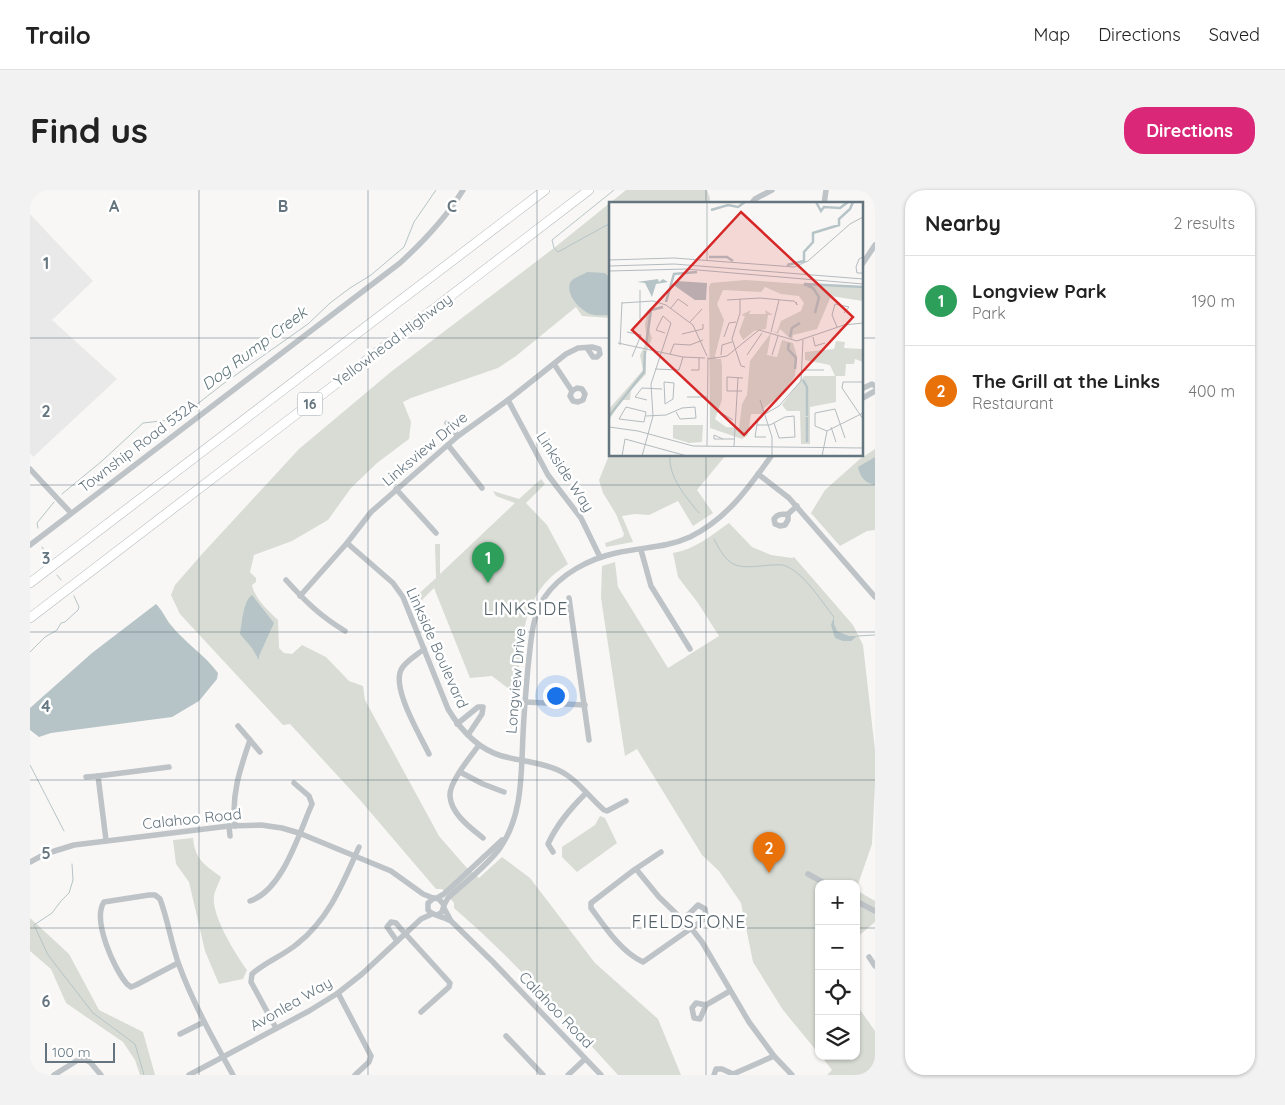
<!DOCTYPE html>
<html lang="en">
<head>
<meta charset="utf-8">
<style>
  :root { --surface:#fff; --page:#f2f2f2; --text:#222; --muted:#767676; --line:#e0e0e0; --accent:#db2777 }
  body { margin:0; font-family:Quicksand,sans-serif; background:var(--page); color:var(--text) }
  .controls { position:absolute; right:15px; bottom:15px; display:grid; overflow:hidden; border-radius:10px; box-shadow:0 1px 4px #0004 }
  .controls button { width:45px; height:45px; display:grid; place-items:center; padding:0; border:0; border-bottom:1px solid var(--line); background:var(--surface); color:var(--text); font:25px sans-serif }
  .scale { position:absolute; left:15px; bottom:12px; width:70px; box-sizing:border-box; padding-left:5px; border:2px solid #64757f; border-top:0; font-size:14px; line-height:18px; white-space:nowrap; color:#64757f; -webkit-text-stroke:4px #fff; paint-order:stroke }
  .you { position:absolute; left:525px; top:505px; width:18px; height:18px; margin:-12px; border:4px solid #fff; border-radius:50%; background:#1a73e8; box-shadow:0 0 0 8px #1a73e833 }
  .badge { display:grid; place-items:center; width:32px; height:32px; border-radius:50%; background:var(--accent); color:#fff; font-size:16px; font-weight:700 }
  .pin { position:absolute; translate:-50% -41px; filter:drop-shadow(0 1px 2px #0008) }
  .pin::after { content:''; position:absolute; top:26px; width:18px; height:15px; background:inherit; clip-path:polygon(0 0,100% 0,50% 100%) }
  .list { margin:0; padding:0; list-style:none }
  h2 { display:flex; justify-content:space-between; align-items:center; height:65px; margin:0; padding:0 20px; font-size:21px }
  h2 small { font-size:16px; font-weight:400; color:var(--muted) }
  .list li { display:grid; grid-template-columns:32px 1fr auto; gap:15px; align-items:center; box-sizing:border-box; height:90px; padding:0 20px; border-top:1px solid var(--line) }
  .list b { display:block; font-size:19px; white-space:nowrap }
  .list p { margin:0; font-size:16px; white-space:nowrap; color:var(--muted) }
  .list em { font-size:16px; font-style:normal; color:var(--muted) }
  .icon { flex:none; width:28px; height:28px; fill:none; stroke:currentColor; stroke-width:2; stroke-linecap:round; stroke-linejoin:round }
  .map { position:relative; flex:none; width:845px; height:885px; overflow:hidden; border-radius:20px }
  header { display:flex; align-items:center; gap:30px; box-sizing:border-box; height:70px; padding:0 25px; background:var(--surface); border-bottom:1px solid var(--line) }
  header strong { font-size:24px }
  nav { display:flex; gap:28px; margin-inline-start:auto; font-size:18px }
  .intro { display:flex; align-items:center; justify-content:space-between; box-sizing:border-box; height:120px; padding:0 30px }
  h1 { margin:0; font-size:35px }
  .button { padding:12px 22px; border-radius:20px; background:var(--accent); color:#fff; font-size:18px; font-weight:700 }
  main { display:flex; gap:30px; padding:0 30px }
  aside { flex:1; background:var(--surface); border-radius:20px; box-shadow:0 1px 4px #0004 }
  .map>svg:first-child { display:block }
  .built { fill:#e8e9e8 }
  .green { fill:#d8dcd4 }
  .water { fill:#b6c4c7 }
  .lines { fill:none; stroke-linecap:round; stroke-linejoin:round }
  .stream { stroke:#b6c4c7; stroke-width:1 }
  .highway-casing { stroke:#b2b7ba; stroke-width:10 }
  .minor { stroke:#bec3c7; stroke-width:5.5 }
  .highway { stroke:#fff; stroke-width:9 }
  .grid { fill:none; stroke:#64757f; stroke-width:1; stroke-opacity:0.55 }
  .labels { text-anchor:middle; stroke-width:5; stroke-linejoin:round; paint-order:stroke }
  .shield { fill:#fff; stroke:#929ea5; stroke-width:1 }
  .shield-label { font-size:14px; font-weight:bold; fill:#64757f }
  .street-label { font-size:15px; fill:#64757f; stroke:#fff }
  .water-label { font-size:16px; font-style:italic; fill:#5e7579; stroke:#fff }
  .quarter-label { font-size:18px; letter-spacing:1px; fill:#56636a; stroke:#fff }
  .inset-river { fill:none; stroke:#b6c4c7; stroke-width:2.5 }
  .inset-road { fill:none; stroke:#b4bbbf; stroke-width:1 }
  .view { fill:#d62828; fill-opacity:0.15; stroke:#d62828; stroke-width:2.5 }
  .inset-edge { fill:none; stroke:#64757f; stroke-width:2.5 }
  .grid-label { font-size:16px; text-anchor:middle; font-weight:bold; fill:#64757f; stroke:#fff; stroke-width:5; stroke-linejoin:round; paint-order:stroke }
</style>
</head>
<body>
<header>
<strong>Trailo</strong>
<nav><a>Map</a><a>Directions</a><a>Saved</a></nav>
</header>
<div class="intro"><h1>Find us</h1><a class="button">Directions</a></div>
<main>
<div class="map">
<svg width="845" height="885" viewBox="0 0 845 885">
  <rect width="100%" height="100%" fill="#f8f7f5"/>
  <!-- built -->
  <path class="built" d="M0 24 63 91 22 130 87 189 3 267 0 263Z"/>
  <!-- green -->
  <g class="green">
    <path d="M596 0H677L680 8 679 14H580V128L552 126 546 117 486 166 468 178 381 208 373 212 381 232 379 249 347 273 321 298 298 330 262 351 224 365 220 382 226 388V392L222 395C225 409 238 420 248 430L249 458 254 463 262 464 272 455 296 467 319 491 333 496 335 510 409 646 436 677 449 688 472 667 500 688 565 773 628 829 651 885H588C535 827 483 769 424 718V713L412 699H406L330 610 260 534 253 535 150 424 141 405 145 395 173 363 269 259 362 181 524 58Z"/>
    <path d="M845 259V340L837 341 810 356 781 323 795 300 830 269Z"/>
    <path d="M580 263V265H696L667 300 683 323 663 336 648 311 619 325 605 324 592 326 603 352 576 357 575 353 593 347 594 344 586 324 573 303 569 290Z"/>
    <path d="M511 289 515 294 496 313 517 335 538 374C532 378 525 383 520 388 489 418 491 465 487 505L462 486 440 488 404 398 385 417 382 410 406 388 405 354H410V384L485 313 466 306 463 301 489 309Z"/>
    <path d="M699 333 722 357 741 365 762 368 764 367 823 435 833 455 845 560V594L842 654 826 700 845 711V732L826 748V694H789V864L753 820 723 772 711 713 689 681 672 665 607 559 595 566 571 408 572 376 585 372 588 397 638 478 689 446 668 413 648 387 643 363C664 360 682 345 699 333Z"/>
    <path d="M570 626 575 628 587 653 547 682 532 667V657L565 635Z"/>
    <path d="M163 648C165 670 175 675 191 687 189 693 185 700 184 706 181 725 206 765 217 780L213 789 189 794 175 761 159 692 146 674 143 650Z"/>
    <path d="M0 728 39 764 69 820 113 842 125 885H110L105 870 93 852 36 813 21 779 0 761Z"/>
    <path d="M826 814 845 841V885H797L802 880 791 866H826Z"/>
  </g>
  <!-- water -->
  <g class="water">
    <path d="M557 82 575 83 580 88V125C574 125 566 126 560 124 549 119 536 105 540 93 542 88 553 85 557 82Z"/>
    <path d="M845 267V295C835 293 830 287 828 277Z"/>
    <path d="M222 405 244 433 229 466V470L222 458 210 444C212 433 213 411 222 405Z"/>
    <path d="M126 414C132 420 135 427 140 434 154 452 174 464 188 483L187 489 169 511 142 527 21 543 9 547 0 540V518L62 463Z"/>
    <path d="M804 427V434L807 441 819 446H827L821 451H813L805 448 801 435Z"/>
  </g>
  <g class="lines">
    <!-- stream -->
    <g class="stream">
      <path d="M580 36 577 35 528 62 524 58 522 50 584 0"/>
      <path d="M640 265C638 287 656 307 669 323"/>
      <path d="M32 304 72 271 113 233 148 229 193 194 278 134 300 113 320 98 341 85 374 57 384 32 406 0"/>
      <path d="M8 338 7 333 24 312"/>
      <path d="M684 349C700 381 708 378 741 375 746 375 751 374 756 376 776 385 790 410 804 427"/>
      <path d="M12 368 15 362 12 357"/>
      <path d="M27 385 31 390"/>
      <path d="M827 446 845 445"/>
      <path d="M0 462 15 447 27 440 31 433 35 432 48 420 49 417 44 406"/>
      <path d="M0 575 34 641"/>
      <path d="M42 674 43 690 39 703 31 711 22 723 4 735 18 765 63 823 105 854 114 885"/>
    </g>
    <defs>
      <g id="highway">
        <path d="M0 393 515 0"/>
        <path d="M0 428 559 0"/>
      </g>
    </defs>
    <!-- highway casing -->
    <use href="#highway" class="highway-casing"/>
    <!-- minor -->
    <g class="minor">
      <path d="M721 14 725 9 742 0"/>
      <path d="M794 14 796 0"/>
      <path d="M831 76 845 55"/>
      <path d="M524 174 542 201 540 206 543 211 548 212 553 210 555 204 552 199 547 198 542 201"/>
      <path d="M831 199 842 194 845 196"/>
      <path d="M831 209 845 201"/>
      <path d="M478 210 518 285 551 328 570 367"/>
      <path d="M417 233 428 246"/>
      <path d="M418 255 452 298"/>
      <path d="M0 279 41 323"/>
      <path d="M728 284 759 308 845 407"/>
      <path d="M366 299 406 343"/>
      <path d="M758 324V330L755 335 750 336 745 334 744 329C747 324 752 324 758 324L767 316"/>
      <path d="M317 353 363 393 373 407 418 519C430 539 448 559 472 566 490 571 510 572 528 580 546 588 559 607 574 620L577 621 596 611"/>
      <path d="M0 355 370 73C394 51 416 28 433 0"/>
      <path d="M611 360 621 396 660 459"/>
      <path d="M256 390C275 411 290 426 315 441"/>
      <path d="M270 406 317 353 341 322 428 246 478 210 536 164 548 158 562 157 569 159 570 164 567 167H563L557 158"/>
      <path d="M539 408 559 550"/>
      <path d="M394 459C387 465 374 472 371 480 362 499 390 545 399 564"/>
      <path d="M495 512 555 515"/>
      <path d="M427 534 448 517H453L452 524 438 545"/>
      <path d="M220 550 230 562"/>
      <path d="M449 555C441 566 419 592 420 606 421 624 441 638 453 648"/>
      <path d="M430 582 453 594 474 602"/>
      <path d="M56 587 68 586"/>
      <path d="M199 636 200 646"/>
      <path d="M205 636C201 605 210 579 220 550L208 536"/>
      <path d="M76 650 68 586 139 577"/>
      <path d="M523 662 518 654C527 634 540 619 556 603"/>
      <path d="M631 662 604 680 561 713V718C575 737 591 762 613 772L673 730 676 726 675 719 668 715 653 730"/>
      <path d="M0 672 15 664 44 655 199 636 231 635 252 638 269 643 361 681 393 704 403 708"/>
      <path d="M606 679 629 707 661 738 672 752 719 832 744 866 762 885"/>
      <path d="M778 684 796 694"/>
      <path d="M407 708 414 704 472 650"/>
      <path d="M220 711C253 700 269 643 282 614L279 606 264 593"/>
      <path d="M826 711 845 721"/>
      <path d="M414 715 418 708C435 692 456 677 470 658 493 625 491 584 493 545 494 522 496 500 498 477 501 453 501 429 514 408 530 384 559 369 586 363 612 357 636 358 660 347 697 329 719 297 742 265"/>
      <path d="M414 718 421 731 463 772 571 885"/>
      <path d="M407 725 412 722 414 715 409 709 404 708 398 713V720C403 726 412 726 419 730"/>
      <path d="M367 751 357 737 361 732 366 733 371 739 420 793 419 797 391 822"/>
      <path d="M839 767 845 776"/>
      <path d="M148 773 106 795 101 797 97 794C84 779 62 730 74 712L119 705H125L130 709C138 730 141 753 149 775 163 813 183 849 203 885"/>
      <path d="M308 803 341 866 339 872 325 885"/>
      <path d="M676 815 666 813 662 818 664 828 670 829 676 815 700 801"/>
      <path d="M246 838 221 792 222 784C234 773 254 765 267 754 299 729 313 693 329 657"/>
      <path d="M150 844 174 832"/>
      <path d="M476 846 513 885"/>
      <path d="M24 885 51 868 60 872 71 885"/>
      <path d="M159 885 279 821 308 803 332 784 391 729 402 724"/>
      <path d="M538 885 555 869"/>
      <path d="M684 885 686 879H692L703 884"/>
      <path d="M701 885 744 866"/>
    </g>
    <!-- highway -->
    <use href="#highway" class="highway"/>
  </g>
  <!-- grid -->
  <path class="grid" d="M169 0V885M338 0V885M507 0V885M676 0V14M0 148H580M831 148H845M676 265V885M0 295H845M0 442H845M0 590H845M0 738H789M826 738H845"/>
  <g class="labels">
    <!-- shield labels -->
    <rect class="shield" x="267.5" y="202.5" width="25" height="23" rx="4"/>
    <g class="shield-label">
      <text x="280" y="219">16</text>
    </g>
    <!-- street labels -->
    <g class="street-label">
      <text transform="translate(363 150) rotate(-37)" y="5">Yellowhead Highway</text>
      <text transform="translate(108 256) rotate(-37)" y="5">Township Road 532A</text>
      <text transform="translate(395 259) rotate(-40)" y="5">Linksview Drive</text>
      <text transform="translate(535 282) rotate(57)" y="5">Linkside Way</text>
      <text transform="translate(407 458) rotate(66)" y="5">Linkside Boulevard</text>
      <text transform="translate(486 491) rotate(-85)" y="5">Longview Drive</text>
      <text transform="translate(162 629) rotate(-6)" y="5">Calahoo Road</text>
      <text transform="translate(261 814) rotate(-30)" y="5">Avonlea Way</text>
      <text transform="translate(526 820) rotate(46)" y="5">Calahoo Road</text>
    </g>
    <!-- water labels -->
    <g class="water-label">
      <text transform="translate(224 158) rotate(-37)" y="6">Dog Rump Creek</text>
    </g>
    <!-- quarter labels -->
    <g class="quarter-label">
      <text x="496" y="425">LINKSIDE</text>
      <text x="659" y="738">FIELDSTONE</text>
    </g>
  </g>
  <!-- overview -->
  <g transform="translate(579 12)">
    <rect width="254" height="254" fill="#f8f7f5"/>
    <path d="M136 78 254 86V99L222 94 208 127 184 133 183 138 171 127 169 132 164 129 168 130 172 119 192 109 195 101 190 94 172 92 156 85 152 90 114 88 108 102 115 118 106 154 107 157H112L113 164V198L106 217 117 225 130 226 133 202 138 193 141 159 162 131 158 153 168 155 173 138 184 141 188 154 186 174 174 191 155 206 154 212H142L139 233 133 237 101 226 100 85 102 81ZM42 105 40 128 43 136 37 151V172L22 188 21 198H13L0 218V207L34 168 31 153 38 139 36 123 38 109ZM142 108 140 112H157L156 108 164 113H159L157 127 145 129 134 138 130 130 136 114 132 113ZM227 139 236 140 235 146 254 147V160L246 157 245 162H237L236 174H227V200L201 205V242H192L191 209H178L173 203 195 174H226L221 163 196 158V150L225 147ZM64 223H94L93 240 80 241 64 236Z" fill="#d8dcd4"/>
    <path d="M49 77 50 80 54 77 59 80 47 82 43 95 36 81 28 80ZM67 79 98 81 97 98H86L66 84Z" fill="#b6c4c7"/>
    <path class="inset-river" d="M207 0 212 9 215 5 231 6 239 0M102 8 119 3 129 5 136 0M100 55H118L124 59M178 63 195 59V50L204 40V31L230 23V17L241 7 244 0M57 100 65 72 88 70M206 111 210 95 204 86 195 82 254 85M181 135 183 126 191 121M180 141 179 147 187 156 186 167M37 143 42 108 54 105M194 178 198 185V214M0 214 35 170 36 149M198 240V215"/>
    <path class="inset-road" d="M254 55 250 57 247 65 248 71H254M0 58 65 56 185 65 199 59 241 22 254 15M98 58V0M0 64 65 62 254 77M0 69 77 67 254 82M131 97V111L123 137 132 164 136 165M118 98 151 96 183 99H185L187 101 188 103 187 100M13 101 44 99 57 103 84 123 98 154M62 106 69 97 79 104M31 117V88M81 120 93 107M228 125 223 113 226 102 240 105 235 111M18 130 32 133 23 155M162 130 170 98M73 132 94 127V122M115 135 120 121 127 120M204 135 206 144 216 141M9 141 74 155 96 156M11 143 13 100M61 152 65 142 81 143 94 138M112 153 113 143 123 140M138 153 153 131M163 153 169 134M99 157 118 154 150 128 188 139 235 123 254 121M46 167 70 168 74 155M82 168H90V156M194 168H215M55 180 65 181 64 197 56 202ZM254 180H234L233 186 254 217M133 189H118V175L134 176M78 195H98M38 198 26 195 33 186 53 187M151 198 163 235V253M17 205 37 210 35 220 10 217ZM156 212 170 204 192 179 194 138M37 214 57 213 73 206 86 205 87 216 71 217 67 210M116 215 114 212 124 218M149 216 146 235H157M148 223H161L176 215 185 214 186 235 170 236 165 221M0 225 29 229 84 244 254 246M222 225 227 240M218 229 206 224V211L226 207 236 236M114 237 105 233V237H125M98 244 99 155M125 244 129 176M13 254 16 237 78 254M33 254 44 214 42 182 62 121 54 114 47 128 56 131M213 254 218 229 254 211"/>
    <path class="view" d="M132 10 244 115 135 233 23 128Z"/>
    <rect width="254" height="254" class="inset-edge"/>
  </g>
  <g class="grid-label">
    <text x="84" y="22">A</text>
    <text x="253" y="22">B</text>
    <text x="422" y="22">C</text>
    <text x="16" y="79">1</text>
    <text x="16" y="227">2</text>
    <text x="16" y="374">3</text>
    <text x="16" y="522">4</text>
    <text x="16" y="669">5</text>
    <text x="16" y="817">6</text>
  </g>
</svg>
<div class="controls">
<button>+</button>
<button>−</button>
<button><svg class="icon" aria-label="locate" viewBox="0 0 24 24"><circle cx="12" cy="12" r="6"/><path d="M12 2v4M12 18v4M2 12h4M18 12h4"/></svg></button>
<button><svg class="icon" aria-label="layers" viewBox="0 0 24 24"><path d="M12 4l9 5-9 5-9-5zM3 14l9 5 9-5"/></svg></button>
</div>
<div class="scale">100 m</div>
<div class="you"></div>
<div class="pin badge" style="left:458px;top:393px;background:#2e9e5b">1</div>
<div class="pin badge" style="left:739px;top:683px;background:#e8710a">2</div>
</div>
<aside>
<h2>Nearby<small>2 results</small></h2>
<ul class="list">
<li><span class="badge" style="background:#2e9e5b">1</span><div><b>Longview Park</b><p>Park</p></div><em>190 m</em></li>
<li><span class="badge" style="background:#e8710a">2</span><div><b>The Grill at the Links</b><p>Restaurant</p></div><em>400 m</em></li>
</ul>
</aside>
</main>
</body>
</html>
